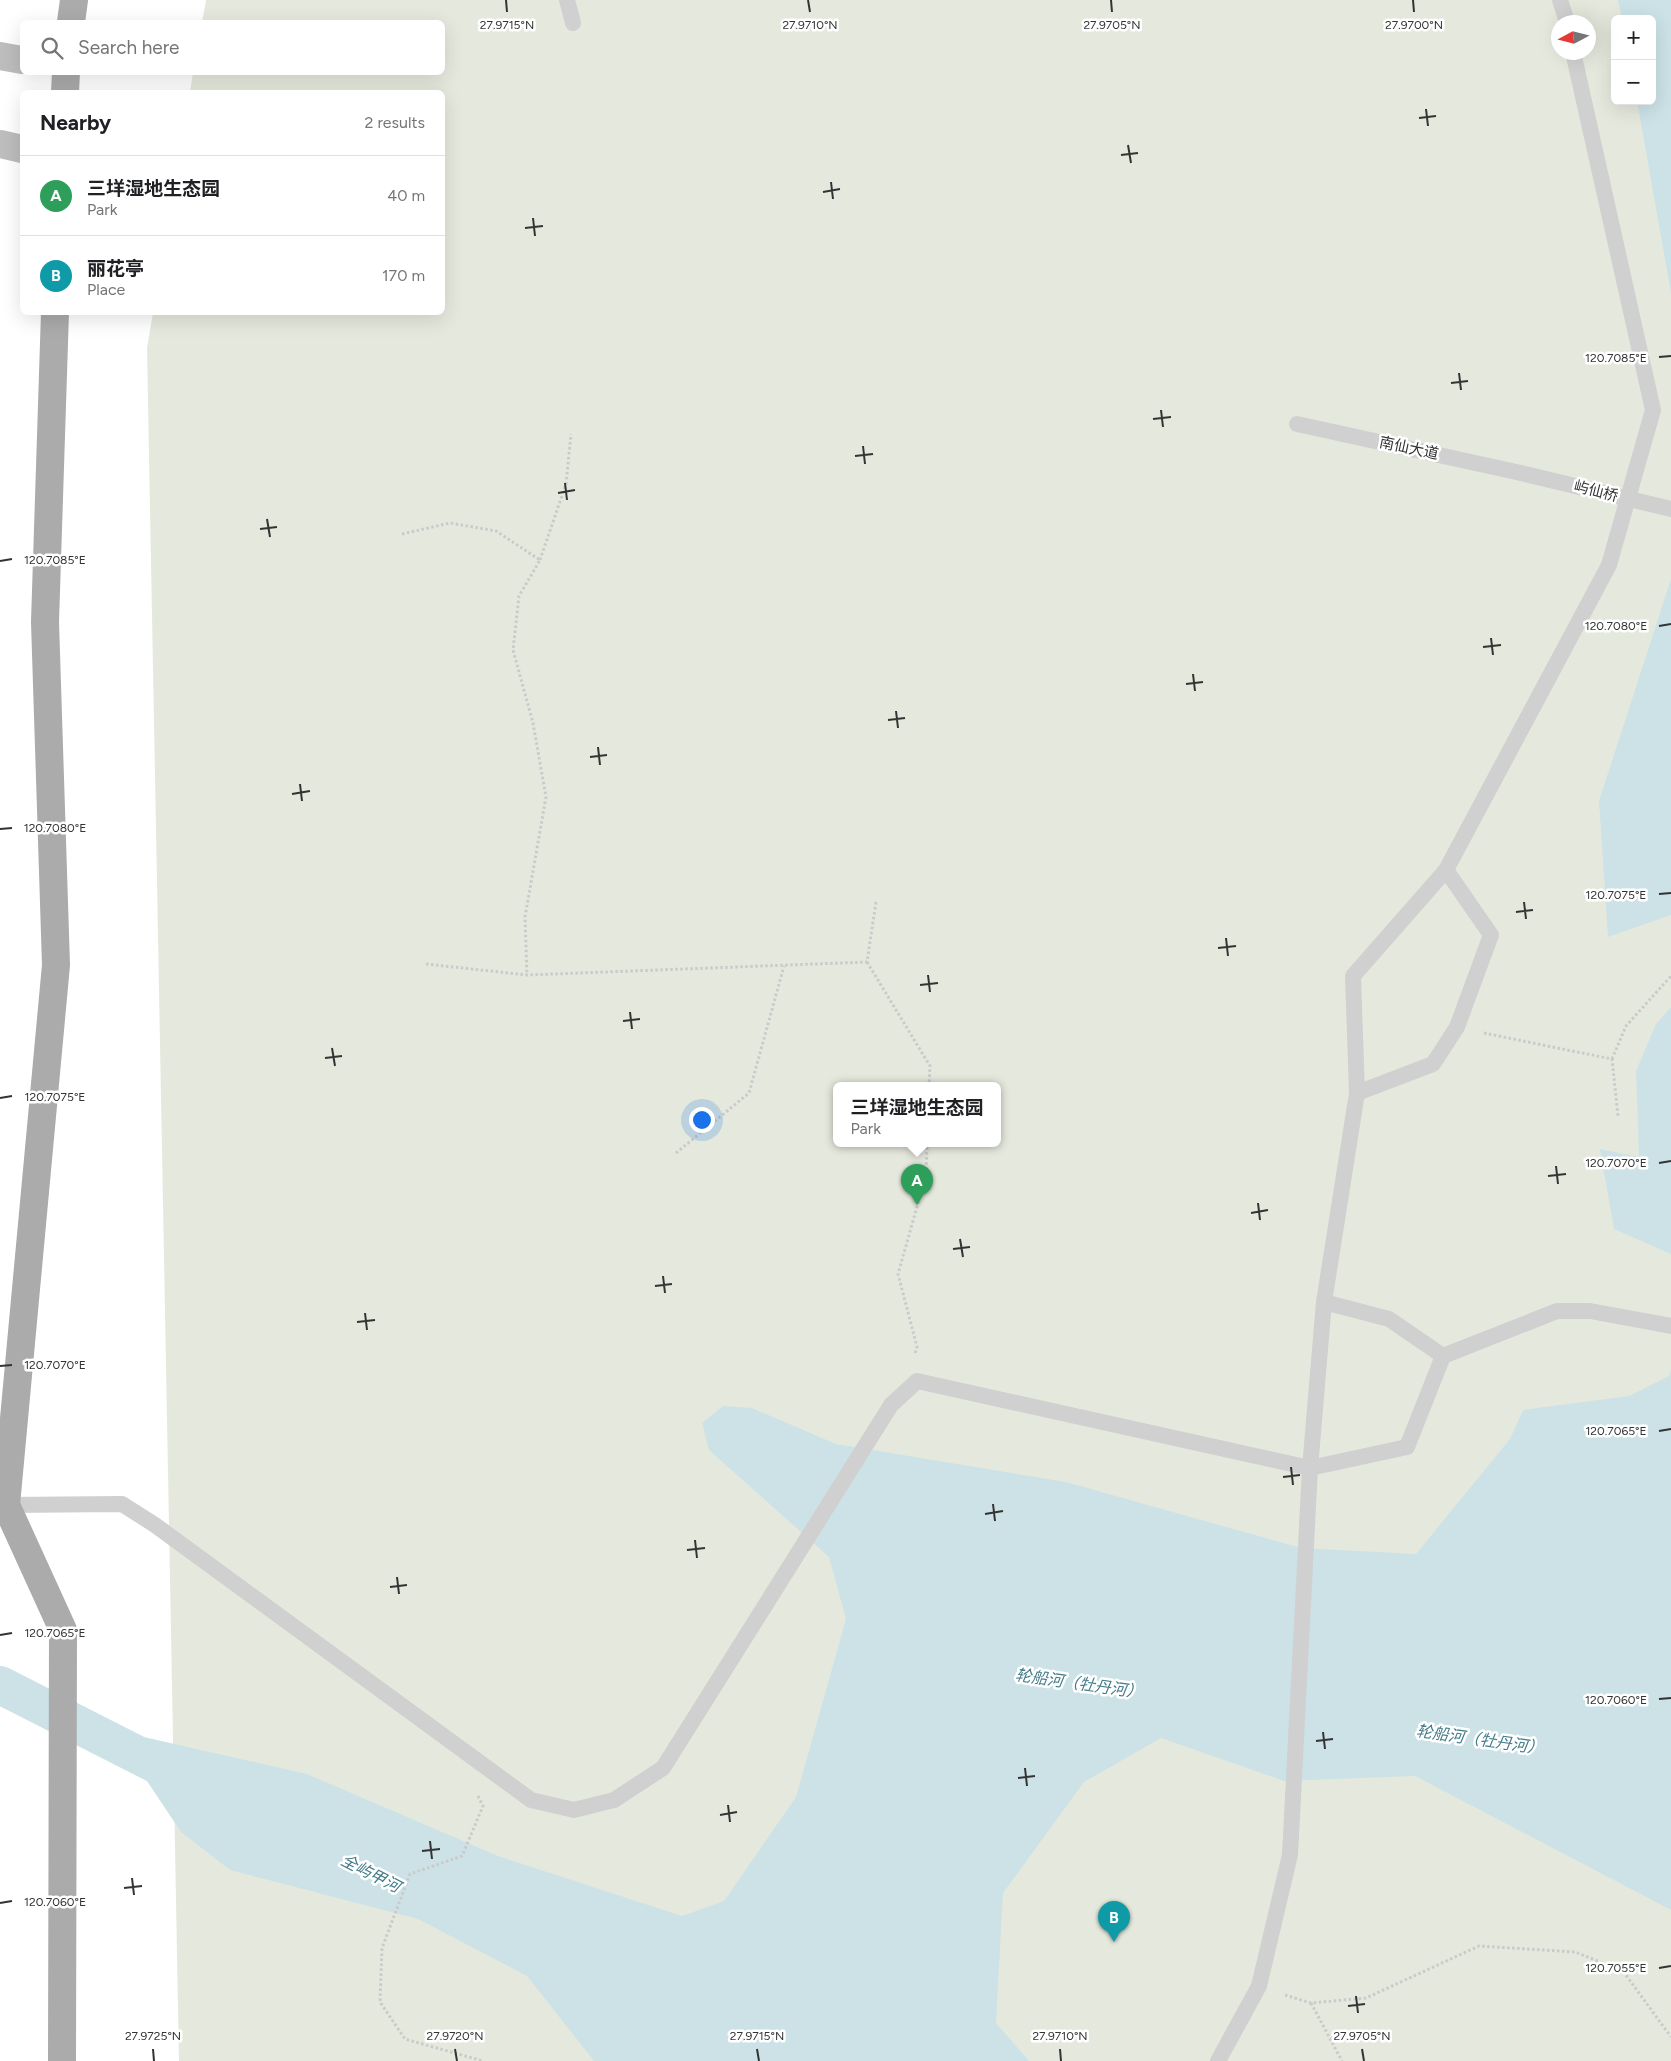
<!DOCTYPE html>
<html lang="en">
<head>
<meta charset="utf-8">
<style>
  :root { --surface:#fff; --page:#f6f6f6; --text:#202124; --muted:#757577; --line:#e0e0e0; --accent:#d64871 }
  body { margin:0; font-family:Figtree,"Noto Sans SC",sans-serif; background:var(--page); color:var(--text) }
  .controls { position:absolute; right:15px; top:15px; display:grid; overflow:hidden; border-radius:8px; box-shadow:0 5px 20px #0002 }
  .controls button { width:45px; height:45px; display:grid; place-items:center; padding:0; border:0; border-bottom:1px solid var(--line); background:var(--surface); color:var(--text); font:25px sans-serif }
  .compass { position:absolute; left:1551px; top:15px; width:45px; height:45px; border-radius:50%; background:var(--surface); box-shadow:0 5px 20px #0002; rotate:263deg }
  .you { position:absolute; left:701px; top:1119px; width:18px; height:18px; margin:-12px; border:4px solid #fff; border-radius:50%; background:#1a73e8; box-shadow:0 0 0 8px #1a73e833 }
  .badge { display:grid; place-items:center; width:32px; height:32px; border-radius:50%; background:var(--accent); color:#fff; font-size:16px; font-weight:700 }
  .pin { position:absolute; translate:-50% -41px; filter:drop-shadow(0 1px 2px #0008) }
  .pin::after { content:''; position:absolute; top:26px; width:18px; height:15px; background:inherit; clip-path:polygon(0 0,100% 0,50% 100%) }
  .popup { position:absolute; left:833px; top:1082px; width:168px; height:65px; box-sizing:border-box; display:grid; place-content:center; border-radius:8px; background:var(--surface); filter:drop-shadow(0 1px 4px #0005); font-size:16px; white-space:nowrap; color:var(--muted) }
  .popup b { font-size:19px; color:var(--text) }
  .popup::after { content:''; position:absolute; left:50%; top:100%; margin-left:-10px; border:10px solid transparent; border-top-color:var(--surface) }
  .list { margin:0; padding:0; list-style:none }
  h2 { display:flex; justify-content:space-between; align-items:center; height:65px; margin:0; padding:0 20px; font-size:21px }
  h2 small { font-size:16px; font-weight:400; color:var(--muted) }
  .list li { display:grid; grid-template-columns:32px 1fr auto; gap:15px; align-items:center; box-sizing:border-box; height:80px; padding:0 20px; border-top:1px solid var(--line) }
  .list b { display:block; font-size:19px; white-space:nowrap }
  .list p { margin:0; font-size:16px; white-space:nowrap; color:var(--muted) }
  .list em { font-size:16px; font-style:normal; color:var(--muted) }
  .icon { flex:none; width:28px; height:28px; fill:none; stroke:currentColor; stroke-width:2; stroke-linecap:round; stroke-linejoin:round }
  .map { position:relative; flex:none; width:1671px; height:2061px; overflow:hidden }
  .search { position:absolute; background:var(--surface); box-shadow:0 5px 20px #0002; left:20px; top:20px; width:425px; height:55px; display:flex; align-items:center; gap:12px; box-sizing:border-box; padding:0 18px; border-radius:8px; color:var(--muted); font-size:19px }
  .panel { position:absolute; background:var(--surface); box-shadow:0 5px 20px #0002; left:20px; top:90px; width:425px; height:225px; border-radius:8px }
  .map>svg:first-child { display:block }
  .green { fill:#e5e9dd; fill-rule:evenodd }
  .water { fill:#cce2e7 }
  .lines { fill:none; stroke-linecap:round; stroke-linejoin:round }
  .canal { stroke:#cce2e7; stroke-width:38 }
  .path { stroke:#cacaca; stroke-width:3; stroke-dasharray:2.5 2.5; stroke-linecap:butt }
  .lane { stroke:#d0d0d0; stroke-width:16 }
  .secondary { stroke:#bdbdbd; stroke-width:28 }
  .primary { stroke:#ababab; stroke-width:28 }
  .lane-bridge { stroke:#d0d0d0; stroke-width:16 }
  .ticks { fill:none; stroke:#333; stroke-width:2 }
  .labels { text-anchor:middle; stroke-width:5; stroke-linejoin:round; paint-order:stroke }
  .street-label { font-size:15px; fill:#333; stroke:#fff }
  .water-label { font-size:16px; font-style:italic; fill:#447c89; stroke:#fff }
  .ticks-label { font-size:12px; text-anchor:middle; fill:#333; stroke:#fff; stroke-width:5; stroke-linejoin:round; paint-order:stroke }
</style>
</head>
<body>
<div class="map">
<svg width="1671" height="2061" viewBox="0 0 1671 2061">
  <rect width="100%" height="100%" fill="#fff"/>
  <!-- green -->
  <path class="green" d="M206 0H1671V2061H179L147 348 153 313 442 312V92H190L193 73 442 72V22H202ZM1615 19H1652V101H1615ZM1558 22H1588V52H1558ZM837 1086H997V1144H837Z"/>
  <!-- water -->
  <g class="water">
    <path d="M1618 0H1671V293L1637 101H1652V19H1622Z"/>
    <path d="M1671 579V915L1608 937 1599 801Z"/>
    <path d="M1671 1007V1254L1614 1229 1600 1149 1639 1157 1636 1071 1656 1024Z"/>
    <path d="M1671 1370V1910L1415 1776 1284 1781 1161 1738 1084 1782 1003 1893 996 2023 1029 2061H594L527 1976 418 1919 230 1870 181 1832 113 1730 307 1774 498 1856 682 1916 724 1901 796 1797 846 1619 829 1557 709 1450 702 1423 723 1406 752 1408 836 1444 1066 1482 1301 1548 1416 1554 1510 1439 1523 1410 1629 1396 1669 1376Z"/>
  </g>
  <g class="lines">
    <!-- canal -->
    <path class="canal" d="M0 1685 169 1771"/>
    <!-- path -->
    <g class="path">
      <path d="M402 534 450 523 496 531 540 560 519 596 513 650 533 723 546 797 525 917 527 975"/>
      <path d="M540 560 566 484 571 434"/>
      <path d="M867 962 930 1066 929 1086"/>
      <path d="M426 964 527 975 867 962 876 902"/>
      <path d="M1484 1033 1612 1059 1618 1116"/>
      <path d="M1612 1059 1626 1026 1671 976"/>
      <path d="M676 1153 749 1093 784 966"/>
      <path d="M915 1353 917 1347 898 1274 926 1175 927 1144"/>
      <path d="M478 1796 483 1806 462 1856 410 1874 382 1948 380 2002 405 2039 483 2061"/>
      <path d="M1285 1995 1311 2003 1366 1998 1479 1946 1575 1952 1623 1971 1671 2037"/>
      <path d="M1311 2003 1342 2061"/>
    </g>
    <!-- lane -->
    <g class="lane">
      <path d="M567 0 573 23"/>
      <path d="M1560 0 1567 22"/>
      <path d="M1297 424 1521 473"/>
      <path d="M1357 1093 1433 1064 1457 1027 1491 935 1446 870"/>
      <path d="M1324 1302 1389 1319 1443 1356"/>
      <path d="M6 1505 122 1504 155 1525 531 1800 574 1810 614 1800 663 1768 891 1405 917 1381 1310 1468 1407 1447 1443 1356 1557 1311H1590L1671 1326"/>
      <path d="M1218 2061 1259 1986 1290 1855 1310 1468 1324 1302 1357 1093 1353 976 1446 870 1609 565 1653 410 1573 52"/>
    </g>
    <!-- secondary -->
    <g class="secondary">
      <path d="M0 56 22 60"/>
      <path d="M0 144 22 149"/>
    </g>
    <!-- primary -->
    <g class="primary">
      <path d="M71 22 74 0"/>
      <path d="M65 92 66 72"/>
      <path d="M55 312 45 622 56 965 6 1505 63 1630 62 2061"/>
    </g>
    <!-- lane-bridge -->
    <path class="lane-bridge" d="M1521 473 1671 509"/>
  </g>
  <!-- ticks -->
  <path class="ticks" d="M506 0 507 12M808 0 810 12M1111 0 1112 12M1413 0 1414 12M1426 109 1428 126M1419 118 1436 116M1128 145 1131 163M1121 155 1138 153M831 182 833 199M823 192 840 189M533 218 535 236M525 228 543 226M1659 357 1671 356M1459 373 1461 390M1451 383 1468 381M1161 410 1163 427M1153 419 1171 417M863 446 865 464M855 456 873 454M565 483 567 500M558 493 575 490M267 519 270 537M260 529 277 527M0 561 12 559M1659 626 1671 624M1491 638 1493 655M1483 647 1501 645M1193 674 1195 691M1186 684 1203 682M896 711 898 728M888 720 905 718M598 747 600 765M590 757 607 755M300 784 302 801M292 794 310 791M0 829 12 828M1659 894 1671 893M1524 902 1526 919M1516 912 1533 910M1226 938 1228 956M1218 948 1236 946M928 975 930 992M920 985 938 983M630 1012 632 1029M623 1021 640 1019M332 1048 335 1066M325 1058 342 1056M0 1098 12 1096M1659 1163 1671 1161M1556 1166 1558 1184M1548 1176 1566 1174M1258 1203 1260 1220M1251 1213 1268 1210M960 1239 963 1257M953 1249 970 1247M663 1276 665 1293M655 1286 672 1284M365 1313 367 1330M357 1322 375 1320M0 1366 12 1365M1659 1431 1671 1429M1291 1467 1293 1485M1283 1477 1300 1475M993 1504 995 1521M985 1514 1003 1511M695 1540 697 1558M687 1550 705 1548M397 1577 399 1594M390 1587 407 1585M0 1635 12 1633M1659 1699 1671 1698M1323 1732 1325 1749M1316 1741 1333 1739M1025 1768 1027 1786M1018 1778 1035 1776M728 1805 730 1822M720 1815 737 1812M430 1841 432 1859M422 1851 440 1849M132 1878 134 1895M124 1888 142 1886M0 1903 12 1901M1659 1968 1671 1966M1356 1996 1358 2013M1348 2006 1365 2004M153 2049 154 2061M455 2049 457 2061M757 2049 759 2061M1060 2049 1061 2061M1362 2049 1364 2061"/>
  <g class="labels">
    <!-- street labels -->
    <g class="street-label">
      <text transform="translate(1409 448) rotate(12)" y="5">南仙大道</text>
      <text transform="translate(1596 491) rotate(14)" y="5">屿仙桥</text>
    </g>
    <!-- water labels -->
    <g class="water-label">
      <text transform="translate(1079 1683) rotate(8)" y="6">轮船河（牡丹河）</text>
      <text transform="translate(1480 1739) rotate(8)" y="6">轮船河（牡丹河）</text>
      <text transform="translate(371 1873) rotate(27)" y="6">全屿甲河</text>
    </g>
  </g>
  <g class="ticks-label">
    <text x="507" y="29">27.9715°N</text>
    <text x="810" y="29">27.9710°N</text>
    <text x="1112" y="29">27.9705°N</text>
    <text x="1414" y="29">27.9700°N</text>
    <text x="1616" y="362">120.7085°E</text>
    <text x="55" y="564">120.7085°E</text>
    <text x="1616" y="630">120.7080°E</text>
    <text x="55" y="832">120.7080°E</text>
    <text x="1616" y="899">120.7075°E</text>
    <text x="55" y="1101">120.7075°E</text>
    <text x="1616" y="1167">120.7070°E</text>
    <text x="55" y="1369">120.7070°E</text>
    <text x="1616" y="1435">120.7065°E</text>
    <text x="55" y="1637">120.7065°E</text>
    <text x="1616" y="1704">120.7060°E</text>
    <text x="55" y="1906">120.7060°E</text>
    <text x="1616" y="1972">120.7055°E</text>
    <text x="153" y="2040">27.9725°N</text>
    <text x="455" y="2040">27.9720°N</text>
    <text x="757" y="2040">27.9715°N</text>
    <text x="1060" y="2040">27.9710°N</text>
    <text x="1362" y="2040">27.9705°N</text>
  </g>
</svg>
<div class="controls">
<button>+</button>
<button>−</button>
</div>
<svg class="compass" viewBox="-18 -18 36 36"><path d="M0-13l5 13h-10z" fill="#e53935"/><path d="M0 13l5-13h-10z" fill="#757577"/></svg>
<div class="you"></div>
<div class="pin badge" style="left:917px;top:1205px;background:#2e9e5b">A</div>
<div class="popup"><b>三垟湿地生态园</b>Park</div>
<div class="pin badge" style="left:1114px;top:1942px;background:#0f9aa8">B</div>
<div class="search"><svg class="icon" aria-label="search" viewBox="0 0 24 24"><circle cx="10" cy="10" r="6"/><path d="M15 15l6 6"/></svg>Search here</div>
<section class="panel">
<h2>Nearby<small>2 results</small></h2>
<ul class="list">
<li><span class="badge" style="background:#2e9e5b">A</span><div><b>三垟湿地生态园</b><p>Park</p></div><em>40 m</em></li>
<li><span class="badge" style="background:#0f9aa8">B</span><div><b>丽花亭</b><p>Place</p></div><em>170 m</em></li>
</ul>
</section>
</div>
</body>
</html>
